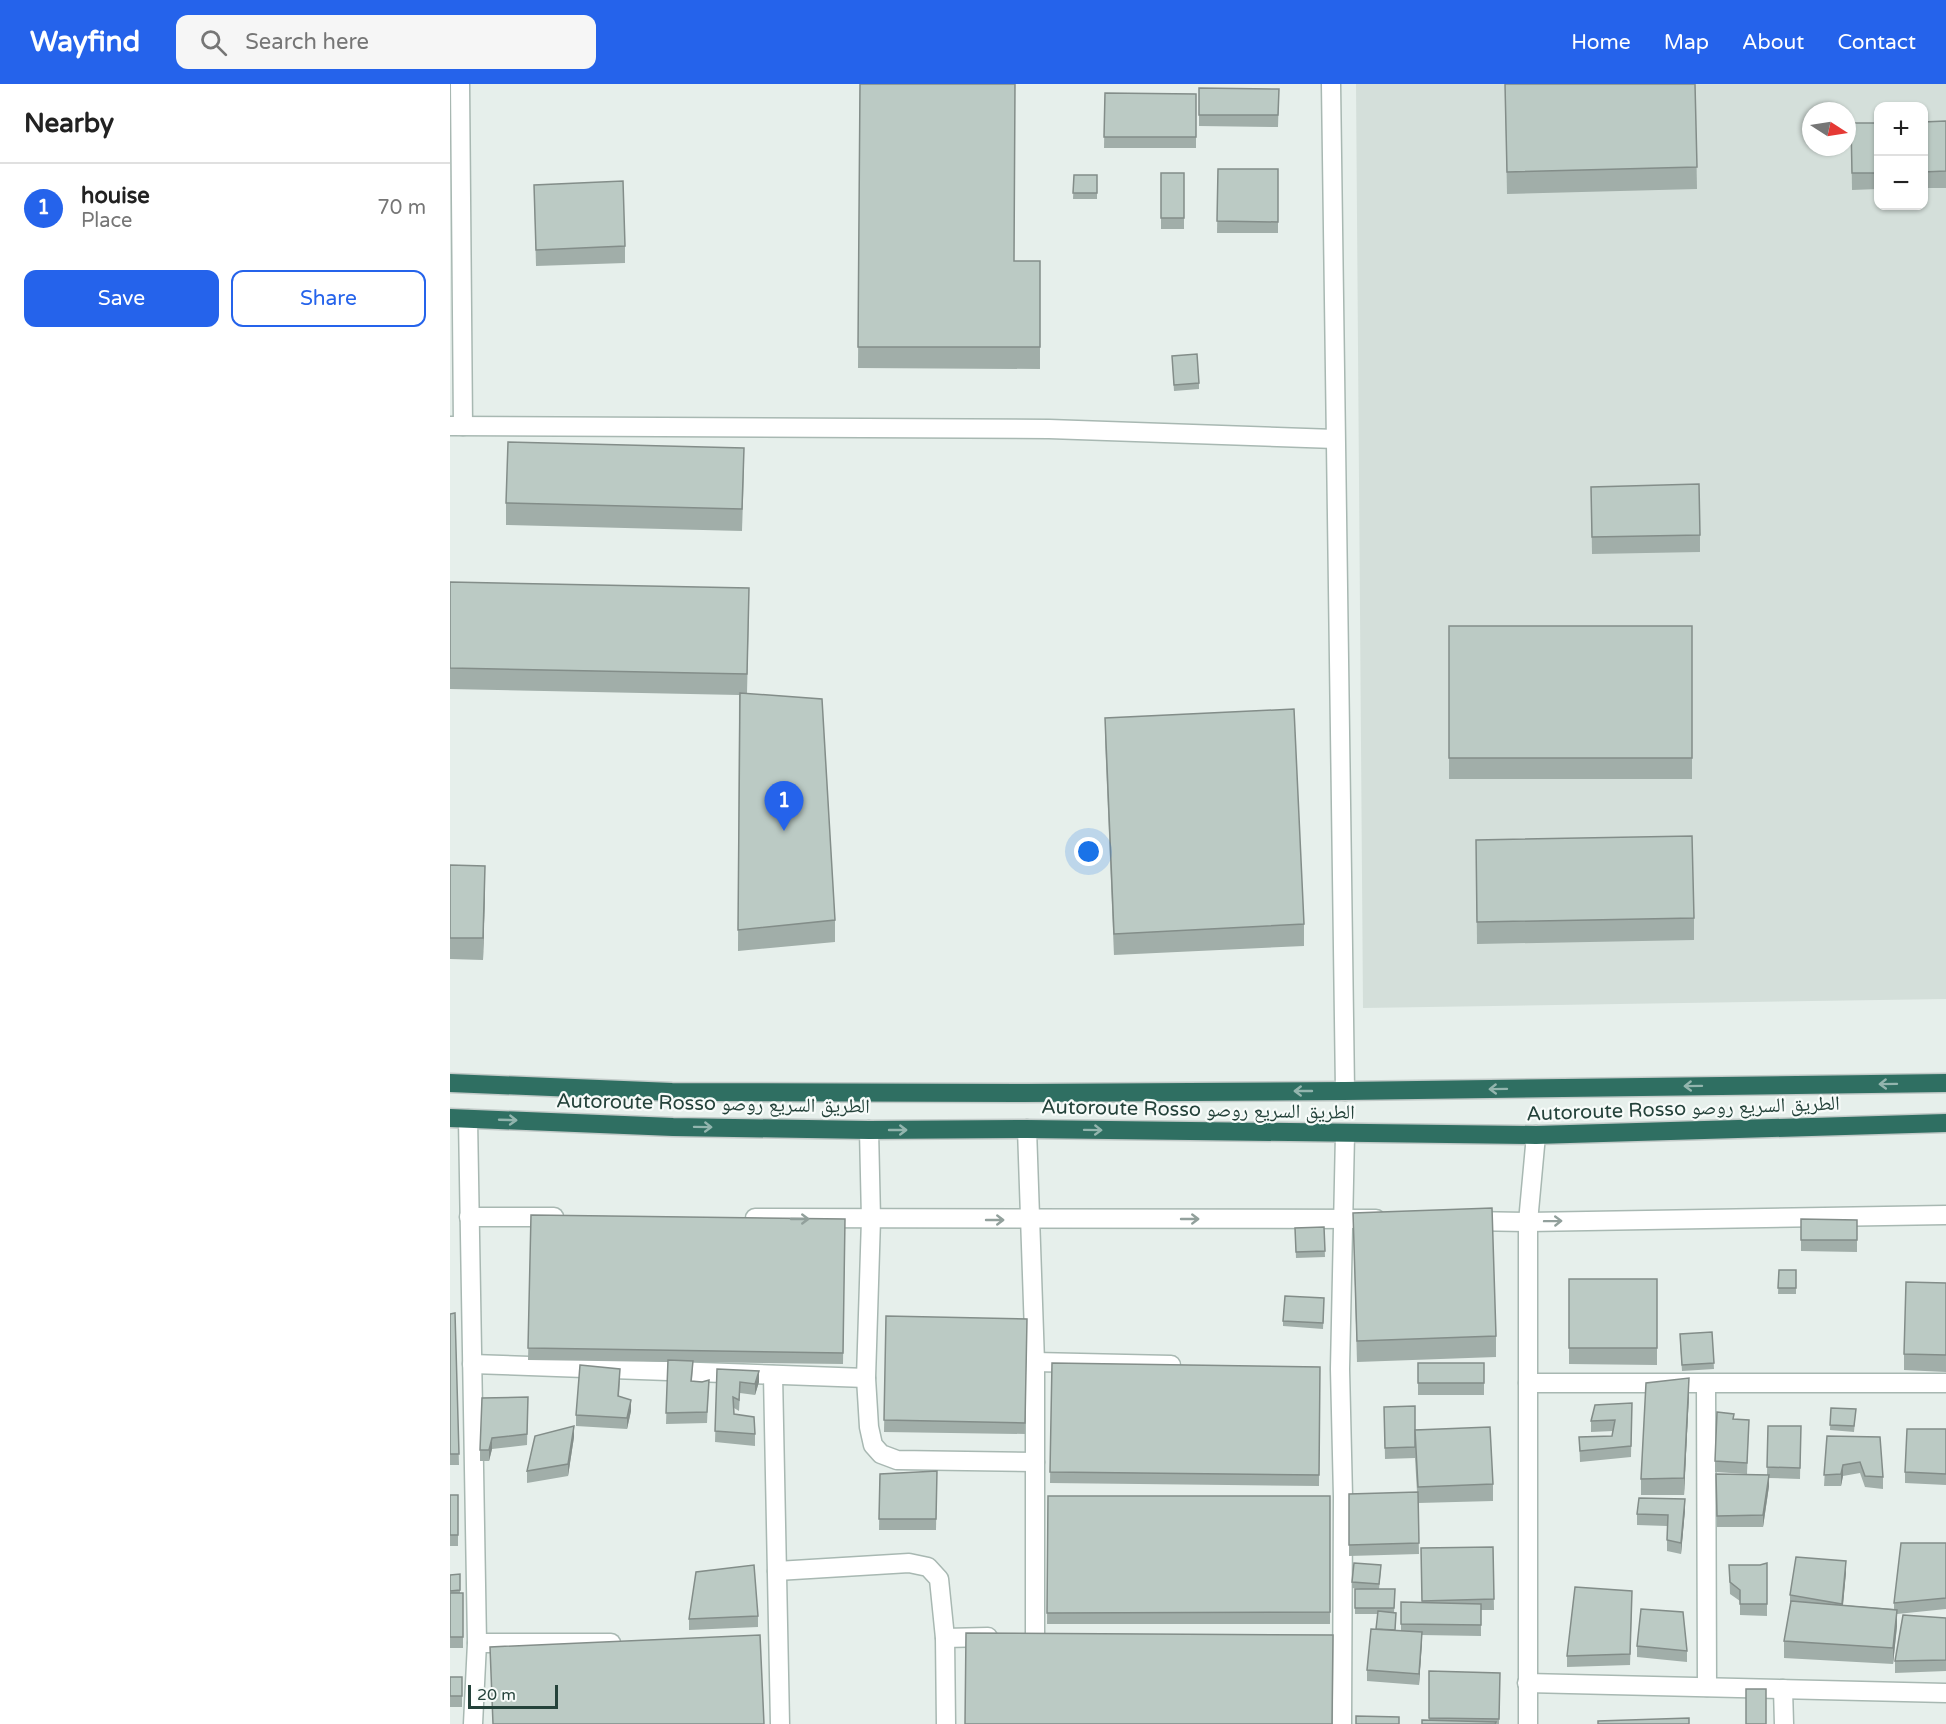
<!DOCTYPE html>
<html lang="en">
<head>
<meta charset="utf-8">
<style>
  :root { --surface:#fff; --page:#f6f6f6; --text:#222; --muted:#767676; --line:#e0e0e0; --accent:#2563eb }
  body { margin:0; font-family:"Varela Round","Noto Naskh Arabic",sans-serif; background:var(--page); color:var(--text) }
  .controls { position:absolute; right:18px; top:18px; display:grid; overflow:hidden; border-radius:12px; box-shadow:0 2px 4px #0004 }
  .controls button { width:54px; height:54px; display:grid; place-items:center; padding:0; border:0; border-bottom:2px solid var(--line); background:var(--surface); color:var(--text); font:30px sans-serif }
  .compass { position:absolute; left:1352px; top:18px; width:54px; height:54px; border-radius:50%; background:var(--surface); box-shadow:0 2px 4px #0004; rotate:102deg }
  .scale { position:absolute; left:18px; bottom:15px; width:90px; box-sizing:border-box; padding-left:6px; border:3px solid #24423a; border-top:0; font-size:16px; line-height:21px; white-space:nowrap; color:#24423a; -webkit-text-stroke:4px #f7fbf9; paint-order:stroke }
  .you { position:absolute; left:639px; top:768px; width:21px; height:21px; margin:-15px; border:4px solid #fff; border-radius:50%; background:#1a73e8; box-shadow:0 0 0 9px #1a73e833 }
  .badge { display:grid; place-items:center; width:39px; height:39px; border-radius:50%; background:var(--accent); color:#fff; font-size:20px; font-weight:700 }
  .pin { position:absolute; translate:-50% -50px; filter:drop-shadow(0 2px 3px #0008) }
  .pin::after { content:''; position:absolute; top:32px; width:21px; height:18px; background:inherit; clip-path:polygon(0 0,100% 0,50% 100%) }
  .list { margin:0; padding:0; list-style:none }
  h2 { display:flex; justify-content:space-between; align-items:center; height:78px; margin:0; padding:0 24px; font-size:26px }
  h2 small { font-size:20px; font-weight:400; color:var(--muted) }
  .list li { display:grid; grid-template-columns:39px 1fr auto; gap:18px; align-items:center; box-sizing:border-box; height:90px; padding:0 24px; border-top:2px solid var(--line) }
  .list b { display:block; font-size:22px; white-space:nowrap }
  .list p { margin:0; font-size:20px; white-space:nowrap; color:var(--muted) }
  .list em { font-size:20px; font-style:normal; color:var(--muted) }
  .actions { display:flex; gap:12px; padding:18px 24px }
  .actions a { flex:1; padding:14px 0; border:2px solid var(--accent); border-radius:12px; text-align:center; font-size:21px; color:var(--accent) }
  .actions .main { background:var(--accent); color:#fff }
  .icon { flex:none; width:33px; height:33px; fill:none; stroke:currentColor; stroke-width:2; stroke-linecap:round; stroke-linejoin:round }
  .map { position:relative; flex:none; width:1496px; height:1640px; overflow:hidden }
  header { display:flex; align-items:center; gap:36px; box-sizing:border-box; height:84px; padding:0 30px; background:var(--accent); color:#fff }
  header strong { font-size:28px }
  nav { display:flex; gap:33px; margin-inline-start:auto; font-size:21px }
  .search { width:420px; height:54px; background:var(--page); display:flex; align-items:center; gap:15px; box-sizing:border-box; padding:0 21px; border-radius:12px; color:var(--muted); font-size:22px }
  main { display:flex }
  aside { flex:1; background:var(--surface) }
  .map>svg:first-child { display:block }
  .built { fill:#d4dfda; fill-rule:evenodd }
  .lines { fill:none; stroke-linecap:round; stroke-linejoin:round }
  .minor-casing { stroke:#a8b8b2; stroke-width:21 }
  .highway-casing { stroke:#c2cac8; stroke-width:21 }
  .minor { stroke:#fff; stroke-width:18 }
  .highway { stroke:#2f6f62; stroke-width:18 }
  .wall { fill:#a1aea9 }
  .shaded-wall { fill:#838d89 }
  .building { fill:#bbcac4; stroke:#838d89; stroke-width:1.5 }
  .oneway { stroke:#93b5ae }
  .oneway2 { stroke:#92a09c }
  .labels { text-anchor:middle; stroke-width:4.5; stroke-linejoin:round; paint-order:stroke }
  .street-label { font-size:20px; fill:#24423a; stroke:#f7fbf9 }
</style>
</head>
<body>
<header>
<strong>Wayfind</strong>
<div class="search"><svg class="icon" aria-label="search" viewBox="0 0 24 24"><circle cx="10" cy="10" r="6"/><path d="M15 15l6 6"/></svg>Search here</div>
<nav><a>Home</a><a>Map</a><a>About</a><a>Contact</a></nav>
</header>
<main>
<aside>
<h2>Nearby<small></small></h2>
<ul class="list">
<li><span class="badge">1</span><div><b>houise</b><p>Place</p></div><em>70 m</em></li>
</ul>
<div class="actions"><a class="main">Save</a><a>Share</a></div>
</aside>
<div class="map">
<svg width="1496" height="1640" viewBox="0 0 1496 1640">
  <rect width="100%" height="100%" fill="#e6efeb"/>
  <!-- built -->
  <path class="built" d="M906 0H1496V915L913 924ZM1428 22H1474V122H1428ZM1361 27H1397V63H1361Z"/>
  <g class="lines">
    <defs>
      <g id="minor">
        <path d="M10 0 13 342"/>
        <path d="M881 0 895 1007"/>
        <path d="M0 342 599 345 885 355"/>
        <path d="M18 1035 27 1559 23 1640"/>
        <path d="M577 1045 585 1278V1553"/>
        <path d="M419 1046 421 1135 416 1294 419 1343 423 1361 431 1370 447 1376 585 1378"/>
        <path d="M19 1133H104"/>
        <path d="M305 1134 926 1135"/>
        <path d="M1019 1137 1078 1138 1496 1131"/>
        <path d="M585 1278 721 1281"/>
        <path d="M22 1280 416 1294"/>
        <path d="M323 1291 330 1640"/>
        <path d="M1078 1299H1496"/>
        <path d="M1256 1300 1257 1603"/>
        <path d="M327 1487 459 1479 478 1483 489 1495 495 1554 496 1640"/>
        <path d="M495 1554 538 1553"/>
        <path d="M27 1559H161"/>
        <path d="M1077 1599 1496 1609"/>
        <path d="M1333 1605 1334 1640"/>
        <path d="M892 1640 893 1413 890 1285 895 1050"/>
        <path d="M1078 1640V1138L1086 1051"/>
      </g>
      <g id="highway">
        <path d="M0 999 222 1008 575 1009 895 1007 1496 999"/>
        <path d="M0 1034 223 1043 419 1046 577 1045 1086 1051 1496 1039"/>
      </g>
    </defs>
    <!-- minor casing -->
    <use href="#minor" class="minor-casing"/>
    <!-- highway casing -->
    <use href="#highway" class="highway-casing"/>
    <!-- minor -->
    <use href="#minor" class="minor"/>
    <!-- highway -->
    <use href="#highway" class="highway"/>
  </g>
  <!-- wall -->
  <g class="wall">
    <path d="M410 0 564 177H590V285L408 284Z"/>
    <path d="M1055 0H1245L1247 105 1057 110Z"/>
    <path d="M749 4 829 5 828 43 749 42Z"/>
    <path d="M655 9 746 10V64H654Z"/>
    <path d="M1496 37V104H1473V38Z"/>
    <path d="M1401 39H1428V105L1402 106Z"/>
    <path d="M768 85H828V149H767Z"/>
    <rect x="711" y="89" width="23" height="56"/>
    <path d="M624 91H647V115H623Z"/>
    <path d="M84 101 175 162V179L86 182Z"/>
    <path d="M722 272 749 299V305L724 307Z"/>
    <path d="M294 385 292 447 56 441V419Z"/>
    <path d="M1141 403 1250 451V468L1142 470Z"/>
    <path d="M0 498 299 525 297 609 385 836V858L288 867 289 611 0 605Z"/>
    <rect x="999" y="542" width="243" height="153"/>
    <path d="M655 634 854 840V862L664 871 655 655Z"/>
    <path d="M1026 756 1244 834V856L1027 860Z"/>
    <path d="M0 781 35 804 33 876 0 875Z"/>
    <path d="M903 1129 1046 1252V1273L907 1278Z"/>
    <path d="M81 1131 395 1135 393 1280 243 1278 242 1297 252 1298 259 1296 257 1339 216 1340 218 1278 78 1276Z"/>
    <path d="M1351 1135 1407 1136V1168L1351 1167Z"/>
    <path d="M874 1143 875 1173 846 1174 845 1144Z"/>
    <path d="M1329 1186H1346V1210H1328Z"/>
    <path d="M1119 1195H1207V1281L1119 1280Z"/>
    <path d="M1496 1199V1288L1454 1286V1270Z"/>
    <path d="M874 1220 873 1245 833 1242V1237Z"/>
    <path d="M5 1229 9 1381H0V1230Z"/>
    <path d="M436 1232 577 1235 575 1350 434 1348Z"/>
    <path d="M1262 1248 1264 1285 1232 1287 1230 1256Z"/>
    <path d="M602 1279 870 1283 869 1402 600 1399Z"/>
    <rect x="968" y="1279" width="66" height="32"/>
    <path d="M267 1285 309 1298 305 1311 290 1309 289 1327 284 1324V1330L305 1350V1362L265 1358Z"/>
    <path d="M170 1296 169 1312 181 1327 177 1345 126 1342V1331Z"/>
    <path d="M1239 1310 1234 1411H1191V1395Z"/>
    <path d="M78 1313 77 1361 42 1365 39 1377H30V1366Z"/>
    <path d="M1182 1319 1181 1373 1130 1378 1129 1353 1162 1352 1163 1347 1141 1348V1337Z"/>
    <path d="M934 1323 1043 1400V1417L968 1419 969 1470 899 1472V1410L967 1408 965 1374 935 1375Z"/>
    <path d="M1381 1324 1406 1325 1404 1348 1380 1346Z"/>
    <path d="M1284 1335 1299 1336 1297 1390 1265 1388V1377Z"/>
    <path d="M1318 1342H1351L1350 1395 1319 1394V1402L1313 1443H1267L1266 1390 1317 1391Z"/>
    <path d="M1496 1345V1401L1455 1399V1388Z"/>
    <path d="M1377 1352 1433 1393V1405L1415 1403 1410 1389 1393 1392 1391 1402H1374Z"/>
    <path d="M124 1353 118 1392 77 1399V1387Z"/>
    <path d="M487 1387 486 1446H429L430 1390Z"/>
    <rect x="0" y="1411" width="8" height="51"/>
    <path d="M598 1412H880V1540H597Z"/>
    <path d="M1235 1426 1231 1470 1217 1467V1442L1187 1441V1430Z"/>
    <path d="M1496 1459V1525L1447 1530V1542L1443 1580 1334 1574V1557L1340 1522V1511L1396 1488 1393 1521 1444 1525V1519Z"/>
    <path d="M1043 1463 1044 1526H1031V1552L972 1551 969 1601 917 1597V1586L926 1545 928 1530H905V1505H911L902 1504V1498L931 1486 929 1505H945L944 1529 946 1535 945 1546 951 1547V1518H972L971 1464Z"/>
    <path d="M1317 1479V1532L1290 1531V1517L1280 1510 1279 1481H1310Z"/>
    <path d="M10 1490V1509H13V1564H0V1491Z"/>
    <path d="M1182 1518 1180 1581 1117 1583V1572Z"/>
    <path d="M308 1532V1543L239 1546V1535Z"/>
    <path d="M1496 1534V1587L1445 1589V1577Z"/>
    <path d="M1187 1562 1237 1567V1578L1187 1573Z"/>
    <path d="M979 1587 1050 1589 1049 1640H972L979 1636Z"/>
    <rect x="0" y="1593" width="12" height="30"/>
  </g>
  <!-- shaded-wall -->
  <g class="shaded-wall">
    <path d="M35 782V804L33 876V854Z"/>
    <path d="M309 1287V1298L305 1311V1300Z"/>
    <path d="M1239 1294V1310L1234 1411V1394Z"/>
    <path d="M181 1316V1327L177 1345V1334Z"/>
    <path d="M124 1342V1353L118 1392V1380Z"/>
    <path d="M42 1354V1365L39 1377V1366Z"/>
    <path d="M1393 1381V1392L1391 1402V1390Z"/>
    <path d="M1319 1391V1402L1313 1443V1431Z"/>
    <path d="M1235 1415V1426L1231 1470V1459Z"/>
    <path d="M1396 1477V1488L1392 1531V1520Z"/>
    <path d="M1447 1526V1542L1443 1580V1564Z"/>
    <path d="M972 1548V1559L969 1601V1590Z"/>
  </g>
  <!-- building -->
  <g class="building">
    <path d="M410 0H565L564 177H590V263H408Z"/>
    <path d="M1055 0H1245L1247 83 1057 88Z"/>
    <path d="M749 4 829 5 828 31H749Z"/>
    <path d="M655 9 746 10V53H654Z"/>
    <path d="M1496 37V87L1473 88V38Z"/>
    <path d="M1401 39H1428V89H1402Z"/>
    <path d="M768 85H828V138L767 137Z"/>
    <rect x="711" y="89" width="23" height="45"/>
    <path d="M624 91H647V109H623Z"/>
    <path d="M173 97 175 162 86 166 84 101Z"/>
    <path d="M747 270 749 299 724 301 722 272Z"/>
    <path d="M58 358 294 364 292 425 56 419Z"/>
    <path d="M1249 400 1250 451 1142 453 1141 403Z"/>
    <path d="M0 498 299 504 297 590 0 584Z"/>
    <rect x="999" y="542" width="243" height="132"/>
    <path d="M290 609 372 615 385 836 288 846Z"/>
    <path d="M844 625 854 840 664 850 655 634Z"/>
    <path d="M1242 752 1244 834 1027 838 1026 756Z"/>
    <path d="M0 781 35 782 33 854H0Z"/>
    <path d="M1042 1124 1046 1252 907 1257 903 1129Z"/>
    <path d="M81 1131 395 1135 393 1269 78 1264Z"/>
    <path d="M1351 1135 1407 1136V1156H1351Z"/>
    <path d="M874 1143 875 1167 846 1168 845 1144Z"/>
    <path d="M1329 1186H1346V1204H1328Z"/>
    <rect x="1119" y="1195" width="88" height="69"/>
    <path d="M1456 1198 1496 1199V1271L1454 1270Z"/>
    <path d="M835 1212 874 1214 873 1239 833 1237Z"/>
    <path d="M5 1229 9 1370H0V1230Z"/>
    <path d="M436 1232 577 1235 575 1339 434 1336Z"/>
    <path d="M1262 1248 1264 1279 1232 1281 1230 1250Z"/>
    <path d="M218 1276 243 1277 241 1297 252 1298 259 1296 257 1328 216 1329Z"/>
    <path d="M602 1279 870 1283 869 1391 600 1388Z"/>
    <rect x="968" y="1279" width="66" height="20"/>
    <path d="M130 1281 170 1285 168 1312 181 1316 177 1334 126 1331Z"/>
    <path d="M267 1285 309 1287 305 1300 290 1298 289 1316 283 1313 284 1330 304 1333 305 1350 265 1347Z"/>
    <path d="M1239 1294 1234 1394 1191 1395 1196 1299Z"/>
    <path d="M78 1313 77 1350 42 1354 39 1366H30L32 1314Z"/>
    <path d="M1182 1319 1181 1362 1130 1367 1129 1353 1162 1352 1165 1336 1141 1337 1145 1321Z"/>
    <path d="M965 1322V1363L935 1364 934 1323Z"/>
    <path d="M1381 1324 1406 1325 1404 1342 1380 1341Z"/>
    <path d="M1267 1328 1284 1330 1283 1335 1299 1336 1297 1379 1265 1377Z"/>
    <path d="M124 1342 118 1380 77 1387 85 1352Z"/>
    <path d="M1318 1342H1351L1350 1384 1317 1383Z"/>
    <path d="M1040 1343 1043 1400 968 1403 965 1346Z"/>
    <path d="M1457 1345H1496V1390L1455 1388Z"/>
    <path d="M1377 1352 1430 1353 1433 1393 1415 1392 1410 1378 1393 1381 1391 1390 1374 1391Z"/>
    <path d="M487 1387 486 1435H429L430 1390Z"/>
    <path d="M1266 1390 1319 1391 1313 1431 1267 1432Z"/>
    <path d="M968 1408 969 1459 899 1461V1410Z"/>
    <rect x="0" y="1411" width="8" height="40"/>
    <path d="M598 1412H880V1528L597 1529Z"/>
    <path d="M1189 1414 1235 1415 1231 1459 1217 1456 1218 1431 1187 1430Z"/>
    <path d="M1451 1459H1496V1514L1444 1519Z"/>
    <path d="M1043 1463 1044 1515 972 1517 971 1464Z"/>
    <path d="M1346 1473 1396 1477 1392 1520 1340 1511Z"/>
    <path d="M904 1479 931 1481 929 1500 902 1498Z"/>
    <path d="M1317 1479V1520H1290V1506L1280 1498 1279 1481H1310Z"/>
    <path d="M304 1481 308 1532 239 1535 246 1488Z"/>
    <path d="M10 1490V1506L0 1507V1491Z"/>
    <path d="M1125 1503 1182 1507 1180 1570 1117 1572Z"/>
    <path d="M905 1505H945L944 1524H905Z"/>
    <rect x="0" y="1509" width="13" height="44"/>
    <path d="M1341 1517 1447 1526 1443 1564 1334 1557Z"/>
    <path d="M951 1518 1031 1520V1541L951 1540Z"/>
    <path d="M1191 1525 1233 1528 1237 1567 1187 1562Z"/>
    <path d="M928 1527 946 1529 945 1546 926 1545Z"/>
    <path d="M1453 1531 1496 1534V1576L1445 1577Z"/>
    <path d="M921 1545 972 1548 969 1590 917 1586Z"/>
    <path d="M516 1549 883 1551 882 1640H515Z"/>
    <path d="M310 1551 314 1640H43L40 1563Z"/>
    <path d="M979 1587 1050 1589 1049 1635 979 1634Z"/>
    <rect x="0" y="1593" width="12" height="19"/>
    <rect x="1296" y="1605" width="20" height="35"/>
    <path d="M906 1632 949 1633V1640H906Z"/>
    <path d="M1239 1634V1640H1148V1637Z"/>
    <path d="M972 1636 1046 1638 1045 1640H972Z"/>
  </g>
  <!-- one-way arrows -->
  <defs><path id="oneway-shaft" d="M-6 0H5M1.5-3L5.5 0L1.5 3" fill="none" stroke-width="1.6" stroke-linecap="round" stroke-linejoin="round" transform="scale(1.5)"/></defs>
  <g class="oneway">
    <use href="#oneway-shaft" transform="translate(1438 1000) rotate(179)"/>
    <use href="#oneway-shaft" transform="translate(1243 1002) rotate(179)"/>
    <use href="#oneway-shaft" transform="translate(1048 1005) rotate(179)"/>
    <use href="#oneway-shaft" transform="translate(853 1007) rotate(180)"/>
    <use href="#oneway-shaft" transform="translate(58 1036) rotate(2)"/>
    <use href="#oneway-shaft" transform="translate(253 1043) rotate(1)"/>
    <use href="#oneway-shaft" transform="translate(448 1046)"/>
    <use href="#oneway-shaft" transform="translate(643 1046) rotate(1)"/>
  </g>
  <g class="oneway2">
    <use href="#oneway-shaft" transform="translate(350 1135)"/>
    <use href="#oneway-shaft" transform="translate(740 1135)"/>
    <use href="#oneway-shaft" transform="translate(545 1136)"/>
    <use href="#oneway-shaft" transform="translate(1103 1137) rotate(-1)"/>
  </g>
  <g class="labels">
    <!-- street labels -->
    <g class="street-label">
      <text transform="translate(263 1019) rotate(1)" y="7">Autoroute Rosso الطريق السريع روصو</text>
      <text transform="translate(1233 1024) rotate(-2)" y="7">Autoroute Rosso الطريق السريع روصو</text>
      <text transform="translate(748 1025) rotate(1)" y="7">Autoroute Rosso الطريق السريع روصو</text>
    </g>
  </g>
</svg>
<div class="controls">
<button>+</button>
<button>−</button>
</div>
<svg class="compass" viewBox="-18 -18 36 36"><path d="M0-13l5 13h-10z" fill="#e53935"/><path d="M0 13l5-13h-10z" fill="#767676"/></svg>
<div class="scale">20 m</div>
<div class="you"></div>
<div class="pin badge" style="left:334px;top:747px">1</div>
</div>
</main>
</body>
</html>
